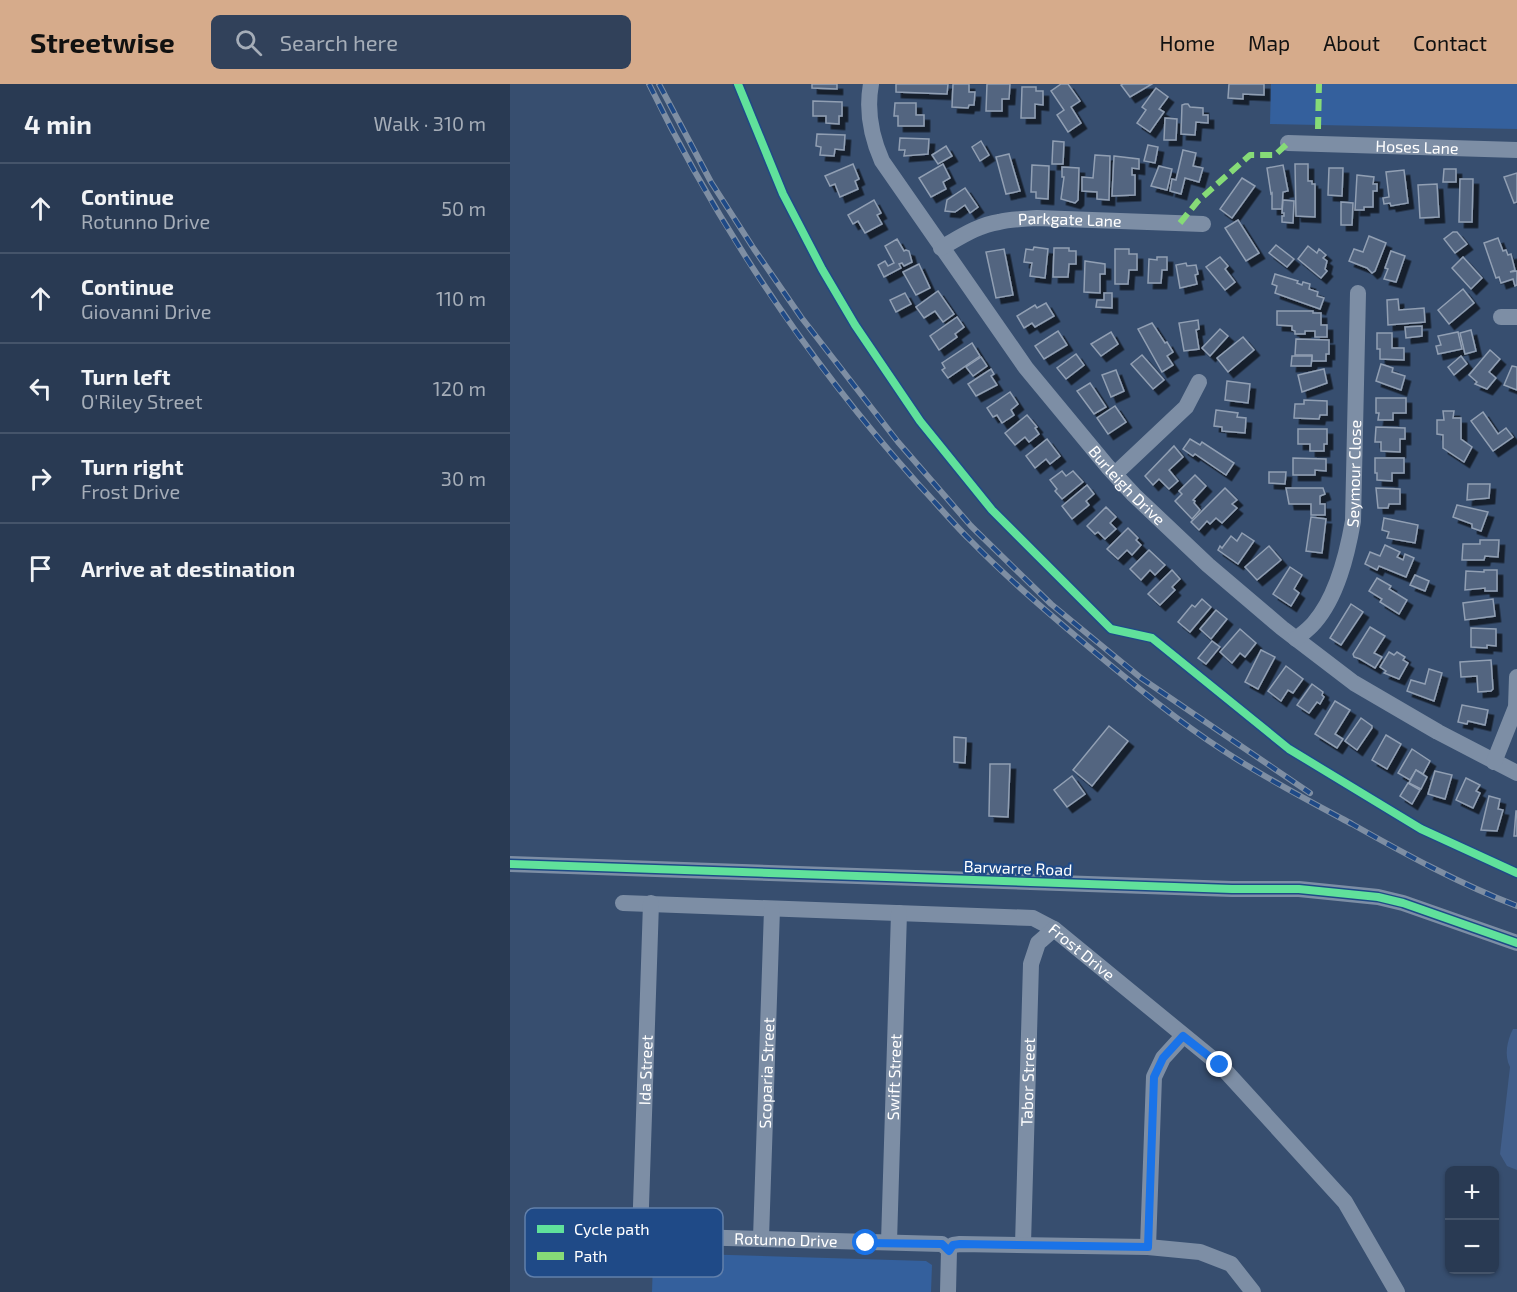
<!DOCTYPE html>
<html lang="en">
<head>
<meta charset="utf-8">
<style>
  :root { --surface:#293a53; --page:#31415a; --text:#f1f3f6; --muted:#a5adb8; --line:#45546a; --accent:#d6ab8b }
  body { margin:0; font-family:"Exo 2",sans-serif; background:var(--page); color:var(--text) }
  .controls { position:absolute; right:18px; bottom:18px; display:grid; overflow:hidden; border-radius:9px; box-shadow:0 2px 4px #0004 }
  .controls button { width:54px; height:54px; display:grid; place-items:center; padding:0; border:0; border-bottom:2px solid var(--line); background:var(--surface); color:var(--text); font:30px sans-serif }
  .stop { position:absolute; width:18px; height:18px; margin:-14px; border:4px solid #1a73e8; border-radius:50%; background:#fff }
  .stop.end { background:#1a73e8; border-color:#fff; box-shadow:0 2px 6px #0008 }
  .list { margin:0; padding:0; list-style:none }
  h2 { display:flex; justify-content:space-between; align-items:center; height:78px; margin:0; padding:0 24px; font-size:26px }
  h2 small { font-size:20px; font-weight:400; color:var(--muted) }
  .list li { display:grid; grid-template-columns:39px 1fr auto; gap:18px; align-items:center; box-sizing:border-box; height:90px; padding:0 24px; border-top:2px solid var(--line) }
  .list b { display:block; font-size:22px; white-space:nowrap }
  .list p { margin:0; font-size:20px; white-space:nowrap; color:var(--muted) }
  .list em { font-size:20px; font-style:normal; color:var(--muted) }
  .icon { flex:none; width:33px; height:33px; fill:none; stroke:currentColor; stroke-width:2; stroke-linecap:round; stroke-linejoin:round }
  .map { position:relative; flex:none; width:1007px; height:1208px; overflow:hidden }
  header { display:flex; align-items:center; gap:36px; box-sizing:border-box; height:84px; padding:0 30px; background:var(--accent); color:#111 }
  header strong { font-size:28px }
  nav { display:flex; gap:33px; margin-inline-start:auto; font-size:21px }
  .search { width:420px; height:54px; background:var(--page); display:flex; align-items:center; gap:15px; box-sizing:border-box; padding:0 21px; border-radius:9px; color:var(--muted); font-size:22px }
  main { display:flex }
  aside { flex:1; background:var(--surface) }
  .map>svg:first-child { display:block }
  .green { fill:#34609d }
  .water { fill:#415e8a }
  .building { fill:#526580; stroke:#919fb3; stroke-width:1.5; filter:url(#shadow) }
  .lines { fill:none; stroke-linecap:round; stroke-linejoin:round }
  .minor { stroke:#7d8ea5; stroke-width:16 }
  .rail-casing { stroke:#7e8ea3; stroke-width:6 }
  .rail { stroke:#1f4a87; stroke-width:4; stroke-dasharray:11; stroke-linecap:butt }
  .quiet { stroke:#86db77; stroke-width:6; stroke-dasharray:12 6; stroke-linecap:butt }
  .cycleway-casing { stroke:#1f4a87; stroke-width:11 }
  .cycleway { stroke:#60e19b; stroke-width:8 }
  .route { stroke:#1a73e8; stroke-width:8 }
  .labels { text-anchor:middle; stroke-width:4.5; stroke-linejoin:round; paint-order:stroke }
  .street-label { font-size:16px; fill:#fff; stroke:#1f4a87 }
  .key { fill:#1f4a87; stroke:#6280ab; stroke-width:1.5 }
  .key-label { font-size:16px; fill:#fff }
</style>
</head>
<body>
<header>
<strong>Streetwise</strong>
<div class="search"><svg class="icon" aria-label="search" viewBox="0 0 24 24"><circle cx="10" cy="10" r="6"/><path d="M15 15l6 6"/></svg>Search here</div>
<nav><a>Home</a><a>Map</a><a>About</a><a>Contact</a></nav>
</header>
<main>
<aside>
<h2>4 min<small>Walk · 310 m</small></h2>
<ul class="list">
<li><svg class="icon" aria-label="ahead" viewBox="0 0 24 24"><path d="M12 20V5M6 11l6-6 6 6"/></svg><div><b>Continue</b><p>Rotunno Drive</p></div><em>50 m</em></li>
<li><svg class="icon" aria-label="ahead" viewBox="0 0 24 24"><path d="M12 20V5M6 11l6-6 6 6"/></svg><div><b>Continue</b><p>Giovanni Drive</p></div><em>110 m</em></li>
<li><svg class="icon" aria-label="left" viewBox="0 0 24 24"><path d="M17 20v-9H6M10 6l-5 5 5 5"/></svg><div><b>Turn left</b><p>O'Riley Street</p></div><em>120 m</em></li>
<li><svg class="icon" aria-label="right" viewBox="0 0 24 24"><path d="M7 20v-9h11M14 6l5 5-5 5"/></svg><div><b>Turn right</b><p>Frost Drive</p></div><em>30 m</em></li>
<li><svg class="icon" aria-label="arrive" viewBox="0 0 24 24"><path d="M6 21V4h12l-3 4 3 4H6"/></svg><div><b>Arrive at destination</b></div></li>
</ul>
</aside>
<div class="map">
<svg width="1007" height="1208" viewBox="0 0 1007 1208">
  <defs>
    <filter id="shadow"><feDropShadow dx="5.5" dy="5.5" stdDeviation="0" flood-color="#0009"/></filter>
  </defs>
  <rect width="100%" height="100%" fill="#374e6f"/>
  <!-- green -->
  <g class="green">
    <path d="M761 0H1007V45L760 40Z"/>
    <path d="M152 1169 416 1177 422 1181 421 1208H142L143 1178Z"/>
  </g>
  <!-- water -->
  <path class="water" d="M1003 945H1007V1086L997 1082 990 1070 1000 983C994 971 997 957 1003 945Z"/>
  <!-- building -->
  <g class="building">
    <path d="M302 0H327V5L302 4Z"/>
    <path d="M386 0H438L437 10 386 8Z"/>
    <path d="M443 0H459V8H465L464 21H459L458 24 442 23Z"/>
    <path d="M477 0H500L499 15H492V27H476Z"/>
    <path d="M551 0H558L570 17 561 23 571 39 558 48 547 31 554 26 541 7Z"/>
    <path d="M613 0H642L620 13 611 1Z"/>
    <path d="M719 0H754V11L733 10V15L718 14Z"/>
    <path d="M512 3H526V7H533V21L525 20V34H511Z"/>
    <path d="M646 4 658 13 649 25 654 28 640 48 627 39 636 26 632 23Z"/>
    <path d="M303 17 332 18V32H329V40L316 39V32H303Z"/>
    <path d="M385 19H406V31H414V42H388V32H384Z"/>
    <path d="M675 20H678L680 23 693 24V31H698V39L686 38 685 51 671 50 672 21Z"/>
    <path d="M655 34 667 35 666 56H654Z"/>
    <path d="M307 50 335 51 334 66 325 65 324 72 310 71 311 63 306 62Z"/>
    <path d="M390 54 419 55 418 70 394 72 395 66H389Z"/>
    <path d="M471 57 479 71 470 77 462 63Z"/>
    <path d="M543 57 554 58 553 80H542Z"/>
    <path d="M638 61 648 63 645 79 634 77Z"/>
    <path d="M436 62 442 72 428 80 422 71Z"/>
    <path d="M673 66 686 69 683 82 693 84 689 98 675 94 671 110 660 107 662 95 666 96Z"/>
    <path d="M499 70 510 107 496 110 486 73Z"/>
    <path d="M585 71 600 72 599 116 587 115V108L572 107V93L583 94Z"/>
    <path d="M604 72 629 75V85L622 84V91H625V111L602 112Z"/>
    <path d="M343 80 349 95 345 97 348 105 330 113 325 100 320 102 315 92Z"/>
    <path d="M433 80 440 94 433 98 436 105 421 113 409 94Z"/>
    <path d="M785 80H798V97H802V100H805V133L786 132Z"/>
    <path d="M522 81 539 82 538 115 526 114V108H521Z"/>
    <path d="M773 81 778 107 773 108 772 125H762V109L761 110 757 84Z"/>
    <path d="M649 82 662 85 657 106 641 102Z"/>
    <path d="M552 83 569 84 568 116 565 119 551 115 554 93H552Z"/>
    <path d="M819 84H833L832 112 818 111Z"/>
    <path d="M934 85H946V98H933Z"/>
    <path d="M894 86 898 119 881 122 880 119 874 120 873 114 879 113 876 88Z"/>
    <path d="M1007 89V118L1004 119 994 93Z"/>
    <path d="M847 91 864 93 863 100H867V107H863V123H854V126H845Z"/>
    <path d="M732 94 745 102 722 134 710 125Z"/>
    <path d="M950 95H963L962 138H949Z"/>
    <path d="M927 100 929 133 910 134 908 101Z"/>
    <path d="M455 104 468 123 460 129 455 121 445 128 435 127 437 116Z"/>
    <path d="M364 116 371 129 367 131 372 140 355 149 348 137 343 140 338 131Z"/>
    <path d="M773 116 784 117 783 139 772 138V132H774V129H772Z"/>
    <path d="M831 118 843 119 842 141H831Z"/>
    <path d="M728 136 749 169 736 177 715 144Z"/>
    <path d="M943 148H947L957 160 945 169 934 155Z"/>
    <path d="M859 152 876 159 865 187 862 189 857 184 839 177 844 165 853 168Z"/>
    <path d="M988 154 993 167 996 166 998 171 1001 170 1005 186 1000 188 1007 187V201L1005 202 1003 195 991 199 989 193 986 194 974 159Z"/>
    <path d="M387 155 394 167 396 166 399 167 402 178 394 182 392 179 389 180 391 184 374 193 368 181 375 177 378 182 384 179 375 162Z"/>
    <path d="M766 161 784 175 777 183 759 169Z"/>
    <path d="M798 162 807 169 809 165 816 171 813 174 817 177 815 185 817 187 811 194 788 175Z"/>
    <path d="M524 163 538 165 535 194 520 192 522 179 514 178 516 165 523 166Z"/>
    <path d="M544 164H559V167H566V180H559L558 193H543Z"/>
    <path d="M494 165 503 211 486 214 476 168Z"/>
    <path d="M605 165H619V170H627V186H619L618 200H605Z"/>
    <path d="M881 167 895 172 886 198 874 195 878 185 875 184Z"/>
    <path d="M647 173H657V186H652L651 199H638L639 175 647 176Z"/>
    <path d="M710 173 718 182 715 185 725 198 715 206 696 183Z"/>
    <path d="M953 173 972 194 961 205 942 184Z"/>
    <path d="M575 177 595 180V190H590V209L574 208Z"/>
    <path d="M676 179 677 182 686 181 688 190 685 191 687 200 670 204 666 181Z"/>
    <path d="M409 180 420 204 406 211 393 188Z"/>
    <path d="M765 190 788 197 787 199 792 201 793 198 800 200 799 205 808 208 807 212 814 214 810 225 765 209 767 202 762 200Z"/>
    <path d="M953 205 964 219 939 240 928 226Z"/>
    <path d="M428 207 444 230 433 238 425 227 414 234 406 223Z"/>
    <path d="M395 209 401 220 386 228 380 216Z"/>
    <path d="M594 209H602V224L586 223 587 216H594Z"/>
    <path d="M888 215 889 226 914 224 915 238 878 241 877 216Z"/>
    <path d="M536 219 544 232 525 243 522 239 514 244 507 232 525 221 527 224Z"/>
    <path d="M767 227H803V229H811V241H817V253H805V247H795V250H785V247L782 246V242L767 241Z"/>
    <path d="M447 233 454 243 445 250 447 253 429 266 420 252Z"/>
    <path d="M688 236 689 245 686 246 689 265 674 267 669 239Z"/>
    <path d="M642 239 655 259 657 258 663 268 657 272 663 281 652 288 628 245Z"/>
    <path d="M912 242V252L896 254 895 243Z"/>
    <path d="M710 245 718 252 700 272 692 264Z"/>
    <path d="M961 246 966 267 955 270 950 249Z"/>
    <path d="M548 247 557 261 534 275 525 262Z"/>
    <path d="M601 248 608 260 591 272 581 260Z"/>
    <path d="M948 248 952 265 928 270 926 262 931 261 928 252Z"/>
    <path d="M867 249H882V264H894V276L870 275V265H867Z"/>
    <path d="M733 253 744 266 718 288 707 274Z"/>
    <path d="M786 255 819 256V270H816V277H802V271H785Z"/>
    <path d="M462 259 470 272 438 294 432 286 435 284 432 279Z"/>
    <path d="M980 266 990 275 979 288 986 294 977 305 965 300 967 298 959 291Z"/>
    <path d="M566 270 574 281 556 295 547 284Z"/>
    <path d="M632 271 654 296 643 305 621 280Z"/>
    <path d="M782 272H802L801 282H781Z"/>
    <path d="M951 272 957 280 944 291 938 283Z"/>
    <path d="M471 273 477 282 463 292 456 283Z"/>
    <path d="M871 280 883 284 882 288 895 292 891 306 866 297Z"/>
    <path d="M1002 282 1007 283V306L994 301Z"/>
    <path d="M481 285 484 290 481 292 487 301 466 312 458 300Z"/>
    <path d="M814 285 817 299 792 308 788 291Z"/>
    <path d="M606 286 614 307 601 313 592 291Z"/>
    <path d="M717 297 740 300 738 319 715 316Z"/>
    <path d="M580 299 596 323 584 330 567 307Z"/>
    <path d="M500 308 508 320 501 326 504 331 492 339 487 331 483 333 477 324Z"/>
    <path d="M866 314H896V329H883V336H868L869 329H866Z"/>
    <path d="M794 316 817 317V331H810L809 335 784 334 785 320H794Z"/>
    <path d="M605 322 616 338 598 350 587 334Z"/>
    <path d="M706 326 728 329 727 333 736 334 735 349 712 347V343L704 342Z"/>
    <path d="M933 327H944L943 334H951V355L962 363 954 378 933 364V351L927 350V336H934Z"/>
    <path d="M973 328 988 350 996 344 1003 353 983 367 961 337Z"/>
    <path d="M517 331 527 343 525 344 529 350 519 358 515 353 505 361 495 349Z"/>
    <path d="M866 343 895 344V355H890V368L871 367V358H865Z"/>
    <path d="M788 345H817V360H814V367H800V360H788Z"/>
    <path d="M537 355 550 372 540 380 536 375 525 384 516 372Z"/>
    <path d="M680 355 690 361 692 358 724 379 716 391 685 370 683 372 673 365Z"/>
    <path d="M664 362 673 373 659 386 668 397 659 405 649 395 643 401 635 392Z"/>
    <path d="M783 374 816 375V387L805 386V391H783Z"/>
    <path d="M865 374H894V389H882V397L867 396V389H865Z"/>
    <path d="M552 387 556 392 563 387 573 398 552 415 545 407 547 405 540 396Z"/>
    <path d="M759 388H776L775 400 759 399Z"/>
    <path d="M685 391 696 402 683 416 685 417 684 419 690 426 682 435 665 417 672 410 669 407Z"/>
    <path d="M958 400H980L979 414 957 416Z"/>
    <path d="M577 401 584 410 576 417 579 421 562 435 552 422Z"/>
    <path d="M715 404 727 416 722 420 727 424 712 439 706 434 700 440 697 437 689 446 681 438Z"/>
    <path d="M776 404H813L815 410 810 412V420H815V431H801V420H779Z"/>
    <path d="M866 404 890 405V420H879L878 424H868Z"/>
    <path d="M947 421 978 428 971 447 962 444V440L943 433Z"/>
    <path d="M596 423 606 433 600 439 606 445 595 455 588 448 585 450 577 442Z"/>
    <path d="M801 433 816 435 812 469 796 467Z"/>
    <path d="M874 434 908 441 905 459 877 454 879 448 872 446Z"/>
    <path d="M618 444 628 454 626 456 631 461 622 471 617 466 608 475 597 465Z"/>
    <path d="M732 449 744 457 728 480 708 466 710 462 712 464 721 452 727 457Z"/>
    <path d="M970 456H989L988 473 975 472 974 476H952L953 460H970Z"/>
    <path d="M875 461 890 468 887 473 893 476 895 470 904 474 896 493 869 482 867 486 855 480 860 468 870 472Z"/>
    <path d="M759 462 771 476 747 496 735 483Z"/>
    <path d="M639 466 655 481 645 491 640 486 631 496 620 485Z"/>
    <path d="M780 483 792 491 784 505 789 509 781 522 763 510Z"/>
    <path d="M662 486 670 495 662 503 665 506 650 521 638 510Z"/>
    <path d="M974 486H987V507H975V504L955 506 956 487 974 488Z"/>
    <path d="M905 491 919 497 915 507 900 501Z"/>
    <path d="M867 494 881 502 879 505 897 516 889 530 870 518 872 515 859 507Z"/>
    <path d="M692 515 701 523 680 548 668 538 682 521 685 523Z"/>
    <path d="M983 515 985 532 955 536 953 519Z"/>
    <path d="M841 520 853 528 831 561 820 554Z"/>
    <path d="M706 526 717 535 701 555 690 545Z"/>
    <path d="M860 543 875 552 864 569 872 573 865 584 850 575 844 573 843 570Z"/>
    <path d="M961 544 986 545V562L977 561V564L961 563Z"/>
    <path d="M730 545 746 559 735 573 730 569 722 579 710 568Z"/>
    <path d="M702 557 710 563 696 580 688 574Z"/>
    <path d="M751 566 765 573 748 605 735 598Z"/>
    <path d="M879 568 884 571 887 568 895 573 893 576 898 579 889 595 874 589 876 587 870 583Z"/>
    <path d="M981 576 983 605 981 607 968 608 967 592 951 593 950 578Z"/>
    <path d="M776 582 793 595 783 609 778 606 771 617 758 607Z"/>
    <path d="M919 585 932 589 924 617 897 607 901 596 915 600Z"/>
    <path d="M802 600 813 608 812 611 814 613 810 620 807 618 799 629 787 621Z"/>
    <path d="M825 617 840 626 825 650 833 655 827 664 805 650Z"/>
    <path d="M952 621 978 626 975 641 958 637 957 640 948 638Z"/>
    <path d="M851 634 862 642V644L847 666 835 657Z"/>
    <path d="M599 642 618 657 582 702 563 686Z"/>
    <path d="M876 651 891 660 877 685 862 676Z"/>
    <path d="M444 653 456 654 455 679 444 678Z"/>
    <path d="M902 665 920 677 913 690 906 686 900 696 888 689Z"/>
    <path d="M480 680H500L498 733 479 732Z"/>
    <path d="M906 686 917 693 911 705 899 699Z"/>
    <path d="M925 687 942 691 935 715 918 710Z"/>
    <path d="M562 692 575 710 557 723 544 706Z"/>
    <path d="M956 694 970 701 966 707 970 709 963 724 946 716Z"/>
    <path d="M898 699 910 706 902 720 890 712Z"/>
    <path d="M979 712 990 715 988 725 993 726 987 747 971 746Z"/>
    <path d="M1006 727H1007V752H1004Z"/>
  </g>
  <g class="lines">
    <!-- minor -->
    <g class="minor">
      <path id="s1" d="M361 0C356 27 361 52 372 77L516 284 598 383 624 411 698 481 772 544 844 599 928 648 1007 689"/>
      <path id="s2" d="M778 59 1007 66"/>
      <path id="s3" d="M431 164C449 154 468 141 489 138 501 135 514 135 527 134L693 140"/>
      <path d="M991 233H1007"/>
      <path d="M605 390 676 323 689 298"/>
      <path id="s4" d="M786 555C792 550 799 545 804 539 827 513 837 471 843 437L848 209"/>
      <path d="M984 678 1006 623 1007 593"/>
      <path d="M0 780 722 805H789L868 813 893 819 1007 859"/>
      <path id="s5" d="M113 819 523 834 544 845 710 981 835 1118 887 1208"/>
      <path id="s6" d="M105 1151 432 1160 439 1166 438 1208"/>
      <path id="s7" d="M130 1152 141 819"/>
      <path id="s8" d="M251 1154 262 825"/>
      <path id="s9" d="M379 1158 389 829"/>
      <path id="s10" d="M513 1160 521 880 528 859 544 845"/>
      <path d="M638 1163 644 993 653 974 673 952"/>
      <path d="M439 1166 443 1161 450 1160 638 1163 690 1168 721 1180 743 1208"/>
    </g>
    <defs>
      <g id="rail">
        <path d="M139 0C211 148 299 278 409 401 426 419 442 438 459 455 499 496 543 533 587 570 628 604 669 638 714 667 755 694 799 717 842 740 895 770 950 800 1007 822"/>
        <path d="M149 0 201 98 244 165 291 233 388 358 461 442 541 520 631 594 800 709"/>
      </g>
    </defs>
    <!-- rail casing -->
    <use href="#rail" class="rail-casing"/>
    <!-- rail -->
    <use href="#rail" class="rail"/>
    <!-- quiet -->
    <g class="quiet">
      <path d="M808 45 809 0"/>
      <path d="M670 139 688 117 740 71H765L778 59"/>
    </g>
    <defs>
      <g id="cycleway">
        <path d="M228 0 273 110 312 185 345 241 410 337 482 426 601 545 642 554 779 665 911 745 1007 789"/>
        <path d="M0 780 722 805H789L868 813 893 819 1007 859"/>
      </g>
    </defs>
    <!-- cycleway casing -->
    <use href="#cycleway" class="cycleway-casing"/>
    <!-- cycleway -->
    <use href="#cycleway" class="cycleway"/>
  </g>
  <g class="lines">
    <!-- route -->
    <path class="route" d="M356 1159 432 1160 439 1167 443 1161 450 1160 638 1163 644 993 653 974 673 952 710 981"/>
  </g>
  <g class="labels">
    <!-- street labels -->
    <g class="street-label">
      <text dy="6" stroke="none"><textPath href="#s2" startOffset="129">Hoses Lane</textPath></text>
      <text dy="6" stroke="none"><textPath href="#s3" startOffset="135">Parkgate Lane</textPath></text>
      <text dy="6" stroke="none"><textPath href="#s4" startOffset="182">Seymour Close</textPath></text>
      <text dy="6" stroke="none"><textPath href="#s1" startOffset="486">Burleigh Drive</textPath></text>
      <text transform="translate(508 784) rotate(2)" y="6">Barwarre Road</text>
      <text dy="6" stroke="none"><textPath href="#s5" startOffset="470">Frost Drive</textPath></text>
      <text dy="6" stroke="none"><textPath href="#s7" startOffset="166">Ida Street</textPath></text>
      <text dy="6" stroke="none"><textPath href="#s8" startOffset="165">Scoparia Street</textPath></text>
      <text dy="6" stroke="none"><textPath href="#s9" startOffset="165">Swift Street</textPath></text>
      <text dy="6" stroke="none"><textPath href="#s10" startOffset="162">Tabor Street</textPath></text>
      <text dy="6" stroke="none"><textPath href="#s6" startOffset="171">Rotunno Drive</textPath></text>
    </g>
  </g>
  <!-- legend -->
  <rect x="15" y="1124" width="198" height="69" rx="9" class="key"/>
  <rect x="27" y="1141" width="27" height="8" fill="#60e19b"/>
  <rect x="27" y="1168" width="27" height="8" fill="#86db77"/>
  <g class="key-label">
    <text x="64" y="1151">Cycle path</text>
    <text x="64" y="1178">Path</text>
  </g>
</svg>
<div class="controls">
<button>+</button>
<button>−</button>
</div>
<div class="stop" style="left:356px;top:1159px"></div>
<div class="stop end" style="left:710px;top:981px"></div>
</div>
</main>
</body>
</html>
